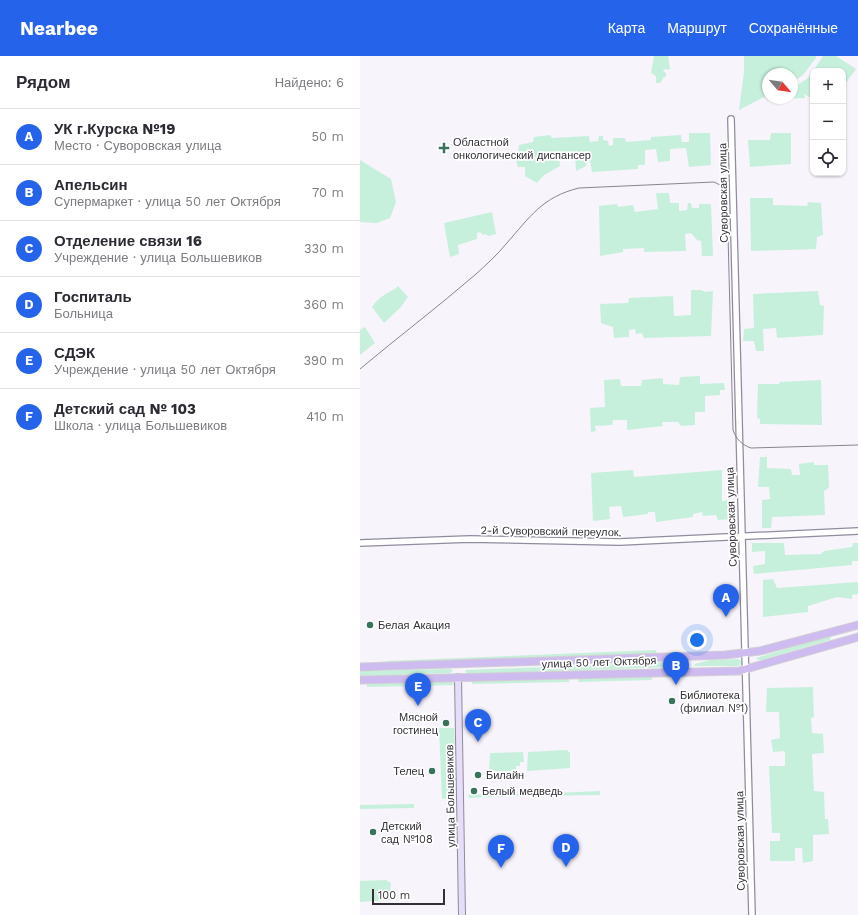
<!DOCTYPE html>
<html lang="ru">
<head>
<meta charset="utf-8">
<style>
  :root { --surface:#fff; --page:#f2f2f3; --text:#2b2b33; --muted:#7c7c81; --line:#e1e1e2; --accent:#2563eb }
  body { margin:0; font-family:"Work Sans",sans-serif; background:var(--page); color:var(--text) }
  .controls { position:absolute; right:12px; top:12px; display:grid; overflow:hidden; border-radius:8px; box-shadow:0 1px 3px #0004 }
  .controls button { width:36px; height:36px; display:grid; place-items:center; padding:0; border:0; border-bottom:1px solid var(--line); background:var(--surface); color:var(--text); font:20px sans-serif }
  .compass { position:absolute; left:402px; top:12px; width:36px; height:36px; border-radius:50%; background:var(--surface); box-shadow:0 1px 3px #0004; rotate:119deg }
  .scale { position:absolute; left:12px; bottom:10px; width:73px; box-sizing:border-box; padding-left:4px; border:2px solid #322f37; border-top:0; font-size:11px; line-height:14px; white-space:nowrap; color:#322f37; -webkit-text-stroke:3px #fff; paint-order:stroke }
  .you { position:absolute; left:337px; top:584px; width:14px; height:14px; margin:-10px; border:3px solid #fff; border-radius:50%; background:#1a73e8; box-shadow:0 0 0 6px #1a73e833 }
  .badge { display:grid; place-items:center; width:26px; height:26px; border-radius:50%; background:var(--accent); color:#fff; font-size:13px; font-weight:700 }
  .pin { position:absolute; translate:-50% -33px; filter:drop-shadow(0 1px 2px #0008) }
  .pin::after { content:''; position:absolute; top:21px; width:14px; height:12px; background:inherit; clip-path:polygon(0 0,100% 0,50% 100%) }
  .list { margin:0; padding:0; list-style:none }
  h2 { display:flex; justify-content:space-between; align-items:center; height:52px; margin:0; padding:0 16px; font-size:17px }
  h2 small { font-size:13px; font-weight:400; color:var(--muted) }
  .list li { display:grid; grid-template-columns:26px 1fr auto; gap:12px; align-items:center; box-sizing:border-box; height:56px; padding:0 16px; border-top:1px solid var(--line) }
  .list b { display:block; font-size:15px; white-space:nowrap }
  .list p { margin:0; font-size:13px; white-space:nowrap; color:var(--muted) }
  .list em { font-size:13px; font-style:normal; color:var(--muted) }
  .icon { flex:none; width:22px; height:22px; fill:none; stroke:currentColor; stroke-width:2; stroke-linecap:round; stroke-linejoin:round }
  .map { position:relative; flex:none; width:498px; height:859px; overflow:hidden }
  header { display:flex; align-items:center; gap:24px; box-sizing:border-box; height:56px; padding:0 20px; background:var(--accent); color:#fff }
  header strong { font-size:19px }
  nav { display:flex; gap:22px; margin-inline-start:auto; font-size:14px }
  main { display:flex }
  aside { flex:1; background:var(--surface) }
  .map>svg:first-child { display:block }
  .green { fill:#c6f0dc }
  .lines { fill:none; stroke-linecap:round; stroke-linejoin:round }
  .tertiary-casing { stroke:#908b9d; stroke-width:8 }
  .secondary-casing { stroke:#908b9d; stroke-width:8 }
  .primary-casing { stroke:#d2d1d3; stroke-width:9 }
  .tertiary { stroke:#fff; stroke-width:5.5 }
  .secondary { stroke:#e6ddf7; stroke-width:6 }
  .primary { stroke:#cebbef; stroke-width:7 }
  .tram { stroke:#88858d; stroke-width:1 }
  .poi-dot { fill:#39735b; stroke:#fff; stroke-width:1.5 }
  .labels { text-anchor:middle; stroke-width:3.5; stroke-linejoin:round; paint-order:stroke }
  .poi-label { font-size:11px; fill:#322f37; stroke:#fff; text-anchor:start }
  .street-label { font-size:11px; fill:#322f37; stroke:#fff }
</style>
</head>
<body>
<header>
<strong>Nearbee</strong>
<nav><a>Карта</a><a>Маршрут</a><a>Сохранённые</a></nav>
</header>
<main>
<aside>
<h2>Рядом<small>Найдено: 6</small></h2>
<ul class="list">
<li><span class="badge">A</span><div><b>УК г.Курска №19</b><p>Место · Суворовская улица</p></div><em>50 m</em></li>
<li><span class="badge">B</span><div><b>Апельсин</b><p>Супермаркет · улица 50 лет Октября</p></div><em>70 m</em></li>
<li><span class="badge">C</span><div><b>Отделение связи 16</b><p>Учреждение · улица Большевиков</p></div><em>330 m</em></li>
<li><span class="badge">D</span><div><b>Госпиталь</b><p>Больница</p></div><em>360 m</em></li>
<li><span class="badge">E</span><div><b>СДЭК</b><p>Учреждение · улица 50 лет Октября</p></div><em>390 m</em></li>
<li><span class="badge">F</span><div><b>Детский сад № 103</b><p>Школа · улица Большевиков</p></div><em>410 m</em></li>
</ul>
</aside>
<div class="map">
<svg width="498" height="859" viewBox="0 0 498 859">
  <rect width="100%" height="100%" fill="#f7f4fc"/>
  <!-- green -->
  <g class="green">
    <path d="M294 0H308L310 12 309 14 305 13 303 15 306 17V21H304L300 27H296V20L291 17Z"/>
    <path d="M384 0H456V2L443 19 432 27V18H408V39L379 54 384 16Z"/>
    <path d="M463 0H476L496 13 483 31V15H453Z"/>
    <path d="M453 15V43L444 38 445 42 425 43 432 42V36L435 35 436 30 448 22Z"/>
    <path d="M329 77H350L351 109 329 111 326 92 310 93V105L298 106 296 93 285 94V109H278V113L232 116 230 105H227L226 110 216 115 215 100 199 101 200 110 184 119 177 127 165 120V111H158L154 98 158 97 159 89 173 86 174 81 190 79 192 82 229 80 230 86 238 85 239 80H243V84L248 85 249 90 253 89V82H265L266 86 291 84V81L321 79 322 86H329Z"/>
    <path d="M411 77H431V108L390 111 388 84H410Z"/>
    <path d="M0 104 31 123 36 146 30 162 17 167 0 166Z"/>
    <path d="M296 137H309L310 147H319V155L327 154 328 147H331L332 152H339V148H351L353 200H342L341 184 338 185 331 177 325 178 326 195 284 196V192L263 193V196L240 200 239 150 257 148 258 151 273 149 275 156 298 153Z"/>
    <path d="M390 142H413V149L447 150 448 146 461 147 463 179 457 181 456 193 391 195Z"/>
    <path d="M132 156 136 178 128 180 126 178 123 179 120 176 117 177V183L98 189 99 198 90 201 84 167Z"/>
    <path d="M38 230 48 241 41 251 24 267 12 251C19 241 25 238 35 233Z"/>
    <path d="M331 234H341L345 236 353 235 351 280 284 282 282 277 276 278 275 273 269 274V281L254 282 253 271 241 267 240 248 268 247 269 242 313 240 314 260 331 259Z"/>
    <path d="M458 235 460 249 464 250 463 279 417 282 416 272 403 273 404 295H396L394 285H383L384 273 394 272 393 238Z"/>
    <path d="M5 271 15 287 0 299V274Z"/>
    <path d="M340 320V328L364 327 365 334H360V339L345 340V356H335V369L321 370 318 366H302L303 370 267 374V364H253L252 369 235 370 236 375 231 376 230 352 245 351 244 324 260 323 261 330H281L282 324 303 322V328L319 329 320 321Z"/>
    <path d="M461 324 462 369 400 368V363L397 362 398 328H419L420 326Z"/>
    <path d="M400 401H407V412L431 413 432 419H440L439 408 454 406V409H468L469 432 464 435 465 459 412 461 411 472H402V444L410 443 409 431H398Z"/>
    <path d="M273 414 274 421 362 414V445L370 444 371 463 358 464 356 459 343 460 342 456 333 458V461L296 466 295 456H288V458L263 461 261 450 249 451 250 463 233 465 231 417Z"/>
    <path d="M392 487H424L425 499 461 498 464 495 492 491 493 487H498V505H492V509L394 518 393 510 405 508V495L392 496Z"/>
    <path d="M413 523 417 532 498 526V538L492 539V543L477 541 448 550V556L403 561V524Z"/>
    <path d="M469 580 471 582 470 584 401 604 396 603V602Z"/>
    <path d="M296 594 297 598 29 609 26 605Z"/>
    <path d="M379 603 382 607 378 610H334L335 608 350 604Z"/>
    <path d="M314 606 316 610 313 611 107 618 105 615 107 614Z"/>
    <path d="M90 613 93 615 90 617 0 620V615Z"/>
    <path d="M292 620V624L218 626 219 622Z"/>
    <path d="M208 623 210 626 112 628V624Z"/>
    <path d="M72 625H90L95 629 7 631V627L49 626 51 629H70Z"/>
    <path d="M453 631 454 661 451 662 452 677 463 678 464 697 452 698 454 735 464 736 465 763H468L469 778 453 779V805L443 807 442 792H435V805H410V785H420V777H412L409 710H425V697L424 695 413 696 411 684 420 682 419 656H406L407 632Z"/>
    <path d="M79 672H94L97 737 96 741 82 743Z"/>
    <path d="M207 694 210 697V712L167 715 168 696Z"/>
    <path d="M163 696 164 706H160V710H156V715H129L130 697Z"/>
    <path d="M240 735V739L174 740 172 738Z"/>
    <path d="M167 737 165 740 109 742 108 739Z"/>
    <path d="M54 748V752L0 753V749Z"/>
    <path d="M26 824 31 827 29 844 0 846V825Z"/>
  </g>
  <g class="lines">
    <defs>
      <g id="tertiary">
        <path d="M371 63 392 859"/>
        <path d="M0 487 110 483 260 486 498 475"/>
      </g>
      <path id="secondary" d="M98 621 102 859"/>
      <g id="primary">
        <path d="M0 611 365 599 400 595 498 569"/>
        <path d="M0 624 379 615 498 581"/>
      </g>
    </defs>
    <!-- tertiary casing -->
    <use href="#tertiary" class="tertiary-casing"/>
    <!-- secondary casing -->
    <use href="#secondary" class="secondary-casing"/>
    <!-- primary casing -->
    <use href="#primary" class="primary-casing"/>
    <!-- tertiary -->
    <use href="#tertiary" class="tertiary"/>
    <!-- secondary -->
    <use href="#secondary" class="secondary"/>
    <!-- primary -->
    <use href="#primary" class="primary"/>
    <!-- tram -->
    <path class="tram" d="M0 313C38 281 78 251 116 218 126 209 137 199 146 188 170 161 182 141 219 132L354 126 364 131 367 139 373 374C376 383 382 389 391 392L498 389"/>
  </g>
  <!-- markers -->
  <g class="poi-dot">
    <path d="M82 86h4v4h4v4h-4v4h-4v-4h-4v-4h4z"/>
    <circle cx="10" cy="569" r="4"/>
    <circle cx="312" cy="645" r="4"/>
    <circle cx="86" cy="667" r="4"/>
    <circle cx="72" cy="715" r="4"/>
    <circle cx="118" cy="719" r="4"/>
    <circle cx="114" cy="735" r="4"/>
    <circle cx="13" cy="776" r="4"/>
  </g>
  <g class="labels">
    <!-- poi labels -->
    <g class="poi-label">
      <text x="93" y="90">Областной<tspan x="93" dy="13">онкологический диспансер</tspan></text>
      <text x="18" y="573">Белая Акация</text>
      <text x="320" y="643">Библиотека<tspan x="320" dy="13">(филиал №1)</tspan></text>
      <text x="78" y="665" text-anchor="end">Мясной<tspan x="78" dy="13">гостинец</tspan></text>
      <text x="64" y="719" text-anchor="end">Телец</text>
      <text x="126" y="723">Билайн</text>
      <text x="122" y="739">Белый медведь</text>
      <text x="21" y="774">Детский<tspan x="21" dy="13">сад №108</tspan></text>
    </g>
    <!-- street labels -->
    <g class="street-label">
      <text transform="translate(363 137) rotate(-91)" y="4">Суворовская улица</text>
      <text transform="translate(371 461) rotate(-92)" y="4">Суворовская улица</text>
      <text transform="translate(191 475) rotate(1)" y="4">2-й Суворовский переулок.</text>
      <text transform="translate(239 606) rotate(-2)" y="4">улица 50 лет Октября</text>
      <text transform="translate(90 740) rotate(-91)" y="4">улица Большевиков</text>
      <text transform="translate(380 785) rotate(-91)" y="4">Суворовская улица</text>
    </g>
  </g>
</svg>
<div class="controls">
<button>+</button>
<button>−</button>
<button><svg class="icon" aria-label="locate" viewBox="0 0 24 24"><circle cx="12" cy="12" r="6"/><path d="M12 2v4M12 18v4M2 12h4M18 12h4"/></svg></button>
</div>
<svg class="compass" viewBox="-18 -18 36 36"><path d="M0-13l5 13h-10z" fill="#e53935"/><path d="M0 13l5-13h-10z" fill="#7c7c81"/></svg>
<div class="scale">100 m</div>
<div class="you"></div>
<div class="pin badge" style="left:366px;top:561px">A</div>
<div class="pin badge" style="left:316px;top:629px">B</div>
<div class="pin badge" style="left:118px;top:686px">C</div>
<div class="pin badge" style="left:206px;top:811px">D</div>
<div class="pin badge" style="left:58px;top:650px">E</div>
<div class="pin badge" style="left:141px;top:812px">F</div>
</div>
</main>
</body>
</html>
